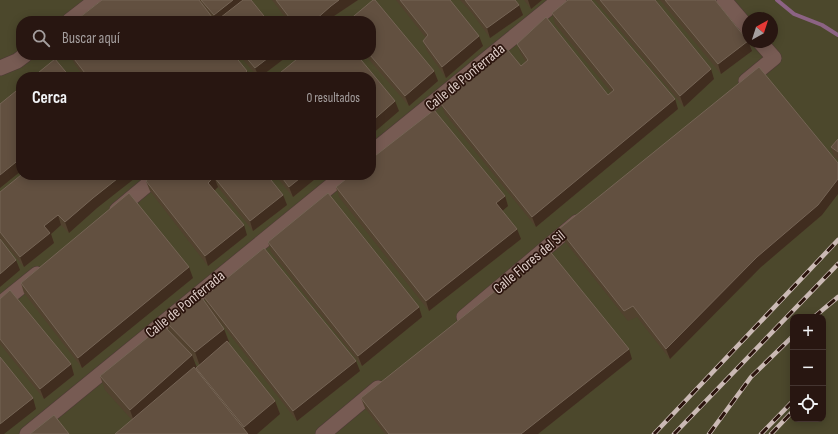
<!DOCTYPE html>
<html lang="es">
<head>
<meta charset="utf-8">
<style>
  :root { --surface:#281611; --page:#34231f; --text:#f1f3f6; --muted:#a59f9f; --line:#443531 }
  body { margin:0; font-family:"Sofia Sans Condensed",sans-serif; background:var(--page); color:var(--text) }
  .controls { position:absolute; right:12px; bottom:12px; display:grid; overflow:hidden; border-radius:8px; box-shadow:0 2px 10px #0003 }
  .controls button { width:36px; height:36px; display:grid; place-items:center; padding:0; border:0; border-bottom:1px solid var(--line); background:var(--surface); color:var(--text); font:20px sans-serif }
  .compass { position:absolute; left:742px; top:12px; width:36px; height:36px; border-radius:50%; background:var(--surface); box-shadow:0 2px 10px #0003; rotate:39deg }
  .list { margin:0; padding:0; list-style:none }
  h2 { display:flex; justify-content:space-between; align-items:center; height:52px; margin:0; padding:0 16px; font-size:17px }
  h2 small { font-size:13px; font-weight:400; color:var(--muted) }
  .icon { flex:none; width:22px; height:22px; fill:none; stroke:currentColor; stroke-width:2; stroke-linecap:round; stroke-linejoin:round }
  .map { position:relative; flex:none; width:838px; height:434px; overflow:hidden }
  .search { position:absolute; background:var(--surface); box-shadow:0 2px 10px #0003; left:16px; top:16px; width:360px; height:44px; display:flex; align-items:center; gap:10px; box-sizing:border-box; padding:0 14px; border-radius:16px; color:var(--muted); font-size:15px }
  .panel { position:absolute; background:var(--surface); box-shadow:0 2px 10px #0003; left:16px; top:72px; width:360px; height:108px; border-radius:16px }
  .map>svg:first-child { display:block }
  .green { fill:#4c482c; fill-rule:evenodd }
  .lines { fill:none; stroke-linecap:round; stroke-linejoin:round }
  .stream { stroke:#8c6384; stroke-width:4 }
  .minor-casing { stroke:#4e3a36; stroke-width:16 }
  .minor { stroke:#775b53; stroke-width:15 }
  .rail-casing { stroke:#cbbab5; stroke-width:4.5 }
  .rail { stroke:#2b140d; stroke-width:3; stroke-dasharray:9; stroke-linecap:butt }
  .wall { fill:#52422f; fill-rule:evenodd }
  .shaded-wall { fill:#402d1f }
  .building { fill:#625040; stroke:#756455 }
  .labels { text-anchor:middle; stroke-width:3.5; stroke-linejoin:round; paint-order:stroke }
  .street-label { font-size:15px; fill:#decdc8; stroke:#2b140d }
</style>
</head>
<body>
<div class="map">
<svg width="838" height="434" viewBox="0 0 838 434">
  <rect width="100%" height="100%" fill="#351e17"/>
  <!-- green -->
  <path class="green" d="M0 0H838V434H0ZM748 18H772V42H748ZM21 21H371V55H21ZM21 77H371V175H21ZM793 317H823V419H793Z"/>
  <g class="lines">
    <!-- stream -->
    <path class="stream" d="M777 0 794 14 822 25 838 35"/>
    <defs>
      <g id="minor">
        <path d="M724 0 748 28"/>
        <path d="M69 21 96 0"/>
        <path d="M0 68 17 61 25 55"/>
        <path d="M746 81 774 58 760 42"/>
        <path d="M371 153 559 0"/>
        <path d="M117 210 159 175"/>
        <path d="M0 304 37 274"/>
        <path d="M464 317 577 222"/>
        <path d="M27 434 344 175"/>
        <path d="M323 434 378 388"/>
      </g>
    </defs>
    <!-- minor casing -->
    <use href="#minor" class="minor-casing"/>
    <!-- minor -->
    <use href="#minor" class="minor"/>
    <defs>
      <g id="rail">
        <path d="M814 317 838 297"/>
        <path d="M654 434 838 240"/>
        <path d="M674 434 838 264"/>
        <path d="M709 434 751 377 793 336"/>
        <path d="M761 434 793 401"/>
        <path d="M771 434 793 411"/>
      </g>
    </defs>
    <!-- rail casing -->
    <use href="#rail" class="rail-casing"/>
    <!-- rail -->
    <use href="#rail" class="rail"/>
  </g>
  <!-- wall -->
  <g class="wall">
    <path d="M102 0H251L268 21H75Z"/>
    <path d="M272 0H358L334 16 329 21H288Z"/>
    <path d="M396 0H450L483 46 446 78 427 51 423 41 426 38Z"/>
    <path d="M460 0H515L519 5 523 15 490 38 472 13Z"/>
    <path d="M524 0H542L531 9Z"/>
    <path d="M595 0H655L714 79 684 107Z"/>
    <path d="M660 0H715L748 42H749L752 51 721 74Z"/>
    <path d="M552 13 675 99 678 109 536 227 445 114 441 104 521 66 526 62 521 54 517 44 608 95 611 92 555 24Z"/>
    <path d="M71 55H234L250 77H84L74 63Z"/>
    <path d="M239 55H289L260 77H258Z"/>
    <path d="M365 55H371L434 71 438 81 409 106Z"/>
    <path d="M838 139V159L834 157 831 147Z"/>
    <path d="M153 175H267L283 195 287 205 253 231 218 187 214 191 247 235 208 266 150 191 146 181Z"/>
    <path d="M275 175H320L293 197Z"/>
    <path d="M336 187 505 196 508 206 502 210 521 239 429 311 339 197Z"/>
    <path d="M0 192 97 208 69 233 61 225 51 234 54 243 24 267 0 238Z"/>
    <path d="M822 215 761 267 670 359 637 317 628 321 563 239 559 229Z"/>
    <path d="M268 242 419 307 422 317 362 366 271 252Z"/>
    <path d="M193 278 82 368 24 293 21 283Z"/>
    <path d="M204 297 360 371 297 421 217 318 224 329 229 342 228 343 275 401 280 414 257 434H115L132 420 105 390 100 376 170 332 166 322 207 305ZM193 358 199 365 196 367Z"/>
    <path d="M0 299 71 364 74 375 44 399 0 344Z"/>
    <path d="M632 359 538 434H385L365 408 361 398Z"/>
  </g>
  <!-- shaded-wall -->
  <g class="shaded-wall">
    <path d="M233 0H250L216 21 214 15Z"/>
    <path d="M339 0H358L334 16 329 21H314L331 6Z"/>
    <path d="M528 0H542L531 9Z"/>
    <path d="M519 5 523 15 490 38 487 28Z"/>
    <path d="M479 36 483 46 446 78 442 67Z"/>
    <path d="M748 41 752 51 721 74 718 64Z"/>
    <path d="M272 55H289L260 77H259L255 68Z"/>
    <path d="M711 69 714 79 684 107 680 96Z"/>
    <path d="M247 71 250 77H241Z"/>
    <path d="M434 71 438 81 409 106 405 96Z"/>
    <path d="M675 99 678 109 536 227 532 217Z"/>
    <path d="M395 101 399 111 371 135V122Z"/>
    <path d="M21 158V171L0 188V175Z"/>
    <path d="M122 175H139L97 208 69 233 65 222 93 198Z"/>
    <path d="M304 175H320L293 197 289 187Z"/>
    <path d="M214 177 218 187 212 193 208 183Z"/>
    <path d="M838 179V194L822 215 761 267 670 359 666 349 757 257Z"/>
    <path d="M283 195 287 205 253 231 250 221Z"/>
    <path d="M505 196 508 206 500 213 496 203Z"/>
    <path d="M58 215 61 225 51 234 54 243 24 267 20 257 44 226Z"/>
    <path d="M244 225 247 235 208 266 205 256Z"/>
    <path d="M517 229 521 239 429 311 426 301Z"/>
    <path d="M16 260 20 270 0 287V274Z"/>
    <path d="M189 267 193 278 82 368 78 358Z"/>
    <path d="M419 307 422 317 362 366 358 356Z"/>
    <path d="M224 329 229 342 200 366 195 352Z"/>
    <path d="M629 349 632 359 538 434H521Z"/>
    <path d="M192 355 197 368H196V369L135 424 130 410Z"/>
    <path d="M356 361 360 371 297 421 293 411Z"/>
    <path d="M71 364 74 375 44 399 40 389Z"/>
    <path d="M33 398 36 409 4 434H0V424Z"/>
    <path d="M275 401 280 414 257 434H247L244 427Z"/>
  </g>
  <!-- building -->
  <g class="building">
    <path d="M102 0H199L215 21H75Z"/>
    <path d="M201 0H233L214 15Z"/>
    <path d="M243 0H251L268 21H216Z"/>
    <path d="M276 0H339L331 6 314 21H292Z"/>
    <path d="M373 0H375L434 71 405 96 370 55H371V21H348Z"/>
    <path d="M400 0H450L479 36 442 67 423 41 428 35Z"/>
    <path d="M465 0H515L519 5 487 28Z"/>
    <path d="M568 0H591L675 99 532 217 441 104 470 78 507 49 521 66 528 60 517 44 546 17 608 95 614 90 552 13Z"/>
    <path d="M600 0H655L711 69 680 96Z"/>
    <path d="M665 0H715L748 41 718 64Z"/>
    <path d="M71 55H234L247 71 241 77H88Z"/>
    <path d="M244 55H272L255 68Z"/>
    <path d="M302 55H357L395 101 371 122V77H275Z"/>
    <path d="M55 59 70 77H33Z"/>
    <path d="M759 67 838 163V179L818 205 757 257 666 349 633 306 624 311 559 229Z"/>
    <path d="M21 87V158L0 175V104Z"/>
    <path d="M434 110 505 196 496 203 517 229 426 301 336 187 351 175H371V159Z"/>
    <path d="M838 139V152L831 147Z"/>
    <path d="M21 175H122L93 198 65 222 58 215 44 226 50 233 20 257 0 232V192Z"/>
    <path d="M153 175H267L283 195 250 221 214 177 208 183 244 225 205 256 146 181Z"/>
    <path d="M280 175H304L289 187Z"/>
    <path d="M129 193 189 267 78 358 21 283Z"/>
    <path d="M328 193 419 307 358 356 268 242Z"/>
    <path d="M0 239 16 260 0 274Z"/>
    <path d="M264 248 356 361 293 411 204 297Z"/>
    <path d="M548 249 629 349 521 434H389L361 398Z"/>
    <path d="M10 290 71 364 40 389 0 339V299Z"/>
    <path d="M200 295 224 329 195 352 166 322Z"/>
    <path d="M163 325 192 355 130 410 100 376Z"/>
    <path d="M227 341 275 401 244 427 196 368Z"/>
    <path d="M0 357 33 398 0 424Z"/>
    <path d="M194 367 248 434H115Z"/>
    <path d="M54 415 69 434H30Z"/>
  </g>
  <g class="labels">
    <!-- street labels -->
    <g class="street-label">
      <text transform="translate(465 77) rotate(-39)" y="5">Calle de Ponferrada</text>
      <text transform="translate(529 262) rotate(-40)" y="5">Calle Flores del Sil</text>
      <text transform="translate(185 304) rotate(-39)" y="5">Calle de Ponferrada</text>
    </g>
  </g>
</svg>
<div class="controls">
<button>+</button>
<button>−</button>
<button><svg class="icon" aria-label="locate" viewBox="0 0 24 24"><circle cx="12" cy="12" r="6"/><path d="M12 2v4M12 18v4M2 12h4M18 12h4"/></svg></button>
</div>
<svg class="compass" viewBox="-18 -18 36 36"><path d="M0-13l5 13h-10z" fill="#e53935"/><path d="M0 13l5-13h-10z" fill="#a59f9f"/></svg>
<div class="search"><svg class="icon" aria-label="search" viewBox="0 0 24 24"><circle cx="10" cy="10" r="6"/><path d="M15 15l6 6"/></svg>Buscar aquí</div>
<section class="panel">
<h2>Cerca<small>0 resultados</small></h2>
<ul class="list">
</ul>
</section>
</div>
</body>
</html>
